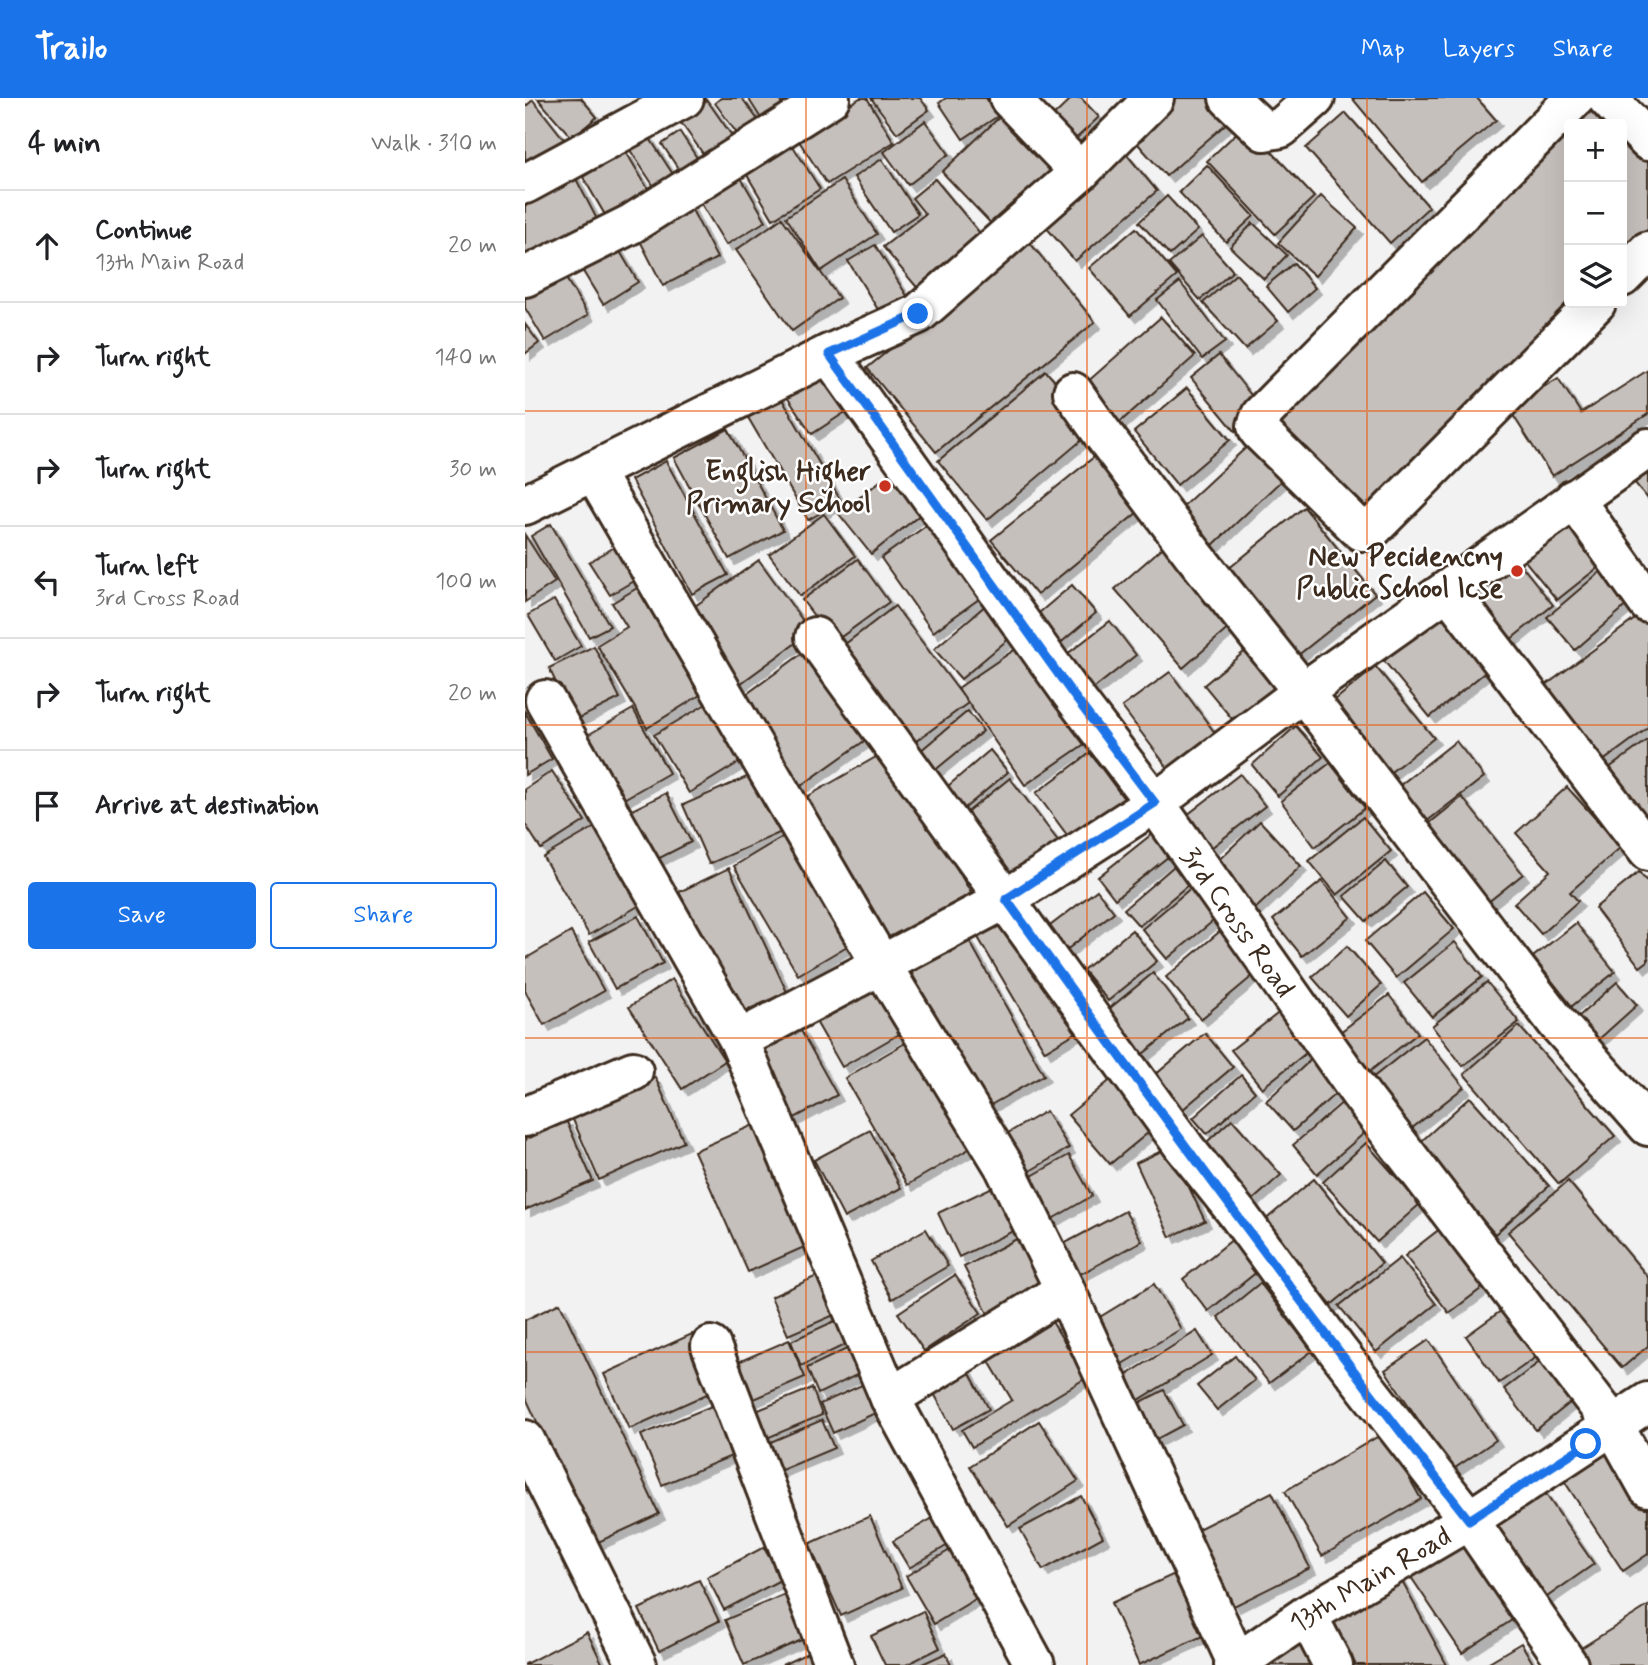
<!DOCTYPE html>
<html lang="en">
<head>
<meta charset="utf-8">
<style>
  :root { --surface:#fff; --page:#f2f2f2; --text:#202124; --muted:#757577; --line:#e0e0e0; --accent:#1a73e8 }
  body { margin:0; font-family:Mynerve,sans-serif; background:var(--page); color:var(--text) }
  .controls { position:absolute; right:21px; top:21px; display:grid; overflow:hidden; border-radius:7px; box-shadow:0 7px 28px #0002 }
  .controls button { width:63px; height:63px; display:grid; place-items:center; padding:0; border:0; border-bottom:2px solid var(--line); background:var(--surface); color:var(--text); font:35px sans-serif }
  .stop { position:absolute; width:21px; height:21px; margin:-16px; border:5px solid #1a73e8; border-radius:50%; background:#fff }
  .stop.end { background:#1a73e8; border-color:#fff; box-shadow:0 2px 7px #0008 }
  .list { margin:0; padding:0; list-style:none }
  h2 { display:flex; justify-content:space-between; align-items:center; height:91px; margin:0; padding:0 28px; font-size:30px }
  h2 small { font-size:23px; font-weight:400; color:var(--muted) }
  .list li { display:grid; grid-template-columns:46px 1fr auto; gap:21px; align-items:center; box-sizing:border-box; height:112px; padding:0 28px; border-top:2px solid var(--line) }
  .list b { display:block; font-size:26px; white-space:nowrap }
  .list p { margin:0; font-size:23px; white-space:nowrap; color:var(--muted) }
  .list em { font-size:23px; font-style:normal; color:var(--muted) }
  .actions { display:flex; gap:14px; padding:21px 28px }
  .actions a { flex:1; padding:16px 0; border:2px solid var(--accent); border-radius:7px; text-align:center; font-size:24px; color:var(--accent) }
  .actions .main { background:var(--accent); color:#fff }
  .icon { flex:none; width:38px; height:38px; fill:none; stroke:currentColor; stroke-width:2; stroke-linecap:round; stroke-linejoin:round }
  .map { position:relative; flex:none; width:1123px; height:1567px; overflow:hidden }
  header { display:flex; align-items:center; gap:42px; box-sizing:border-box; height:98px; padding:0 35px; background:var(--accent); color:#fff }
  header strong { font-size:33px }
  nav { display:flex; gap:38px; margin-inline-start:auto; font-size:24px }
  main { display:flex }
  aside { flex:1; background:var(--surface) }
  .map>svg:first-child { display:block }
  .building { fill:#c6c0bd; stroke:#3b2a1e; stroke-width:2; filter:url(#shadow) }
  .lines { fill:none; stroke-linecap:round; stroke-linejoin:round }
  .street-casing { stroke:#3b2a1e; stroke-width:44 }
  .street { stroke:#fff; stroke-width:38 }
  .route { stroke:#1a73e8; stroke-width:9 }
  .grid { fill:none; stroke:#e8590c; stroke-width:2; stroke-opacity:0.55 }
  .poi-dot { fill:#c8321e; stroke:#fff; stroke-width:2.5 }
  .labels { text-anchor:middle; stroke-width:5; stroke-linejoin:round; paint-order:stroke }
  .poi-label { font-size:28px; font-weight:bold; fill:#3b2a1e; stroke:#fff; text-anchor:end }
  .street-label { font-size:28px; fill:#3b2a1e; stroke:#fff }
</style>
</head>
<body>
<header>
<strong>Trailo</strong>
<nav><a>Map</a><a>Layers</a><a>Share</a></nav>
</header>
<main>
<aside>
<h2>4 min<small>Walk · 310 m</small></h2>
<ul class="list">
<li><svg class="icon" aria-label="ahead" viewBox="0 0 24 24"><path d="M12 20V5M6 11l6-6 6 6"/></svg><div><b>Continue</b><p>13th Main Road</p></div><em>20 m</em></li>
<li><svg class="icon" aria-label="right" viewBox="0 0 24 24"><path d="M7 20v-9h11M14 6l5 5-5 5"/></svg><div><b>Turn right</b></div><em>140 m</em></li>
<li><svg class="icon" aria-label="right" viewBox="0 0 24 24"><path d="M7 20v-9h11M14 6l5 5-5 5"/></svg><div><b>Turn right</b></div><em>30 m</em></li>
<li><svg class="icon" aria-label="left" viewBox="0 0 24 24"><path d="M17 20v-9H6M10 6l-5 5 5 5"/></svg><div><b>Turn left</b><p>3rd Cross Road</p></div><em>100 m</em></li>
<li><svg class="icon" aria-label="right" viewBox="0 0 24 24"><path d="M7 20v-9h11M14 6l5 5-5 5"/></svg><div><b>Turn right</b></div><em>20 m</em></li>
<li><svg class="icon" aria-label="arrive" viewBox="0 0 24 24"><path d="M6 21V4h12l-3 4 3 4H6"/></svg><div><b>Arrive at destination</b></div></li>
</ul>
<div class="actions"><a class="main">Save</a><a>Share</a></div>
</aside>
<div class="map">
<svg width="1123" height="1567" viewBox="0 0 1123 1567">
  <defs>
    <filter id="shadow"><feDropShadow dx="6" dy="6" stdDeviation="0" flood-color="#0004"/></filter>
  </defs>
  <rect width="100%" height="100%" fill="#f3f2f2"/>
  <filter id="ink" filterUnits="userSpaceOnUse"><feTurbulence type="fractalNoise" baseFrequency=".0143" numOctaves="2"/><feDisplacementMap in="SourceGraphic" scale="14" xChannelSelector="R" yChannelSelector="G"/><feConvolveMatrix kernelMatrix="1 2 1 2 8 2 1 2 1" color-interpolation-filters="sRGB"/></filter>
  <g filter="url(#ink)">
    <!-- building -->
    <g class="building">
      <path d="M56 0 72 19 47 40 13 1Z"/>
      <path d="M196 0H217L241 33 221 48 190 5Z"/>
      <path d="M223 0H253L265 18 244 33Z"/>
      <path d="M335 0H342L369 44 302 86 272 40Z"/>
      <path d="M346 0H395L404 12 372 35Z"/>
      <path d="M421 0H461L473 18 438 41 414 5Z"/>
      <path d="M547 0H556L574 19 539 52 517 29Z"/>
      <path d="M650 0H695L710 18 641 78 606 38Z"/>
      <path d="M827 0H952L971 22 897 84Z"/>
      <path d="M1061 0 1088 26H1044V205L840 427 739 327Z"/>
      <path d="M8 2 41 44 0 76V9Z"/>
      <path d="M182 2 212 45 184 64 154 22Z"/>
      <path d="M485 9 545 73 477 137 417 74Z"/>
      <path d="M821 15 904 109 865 145 781 50Z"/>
      <path d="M400 23 424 56 383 87 359 54Z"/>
      <path d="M721 26 789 99 750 136 682 63Z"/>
      <path d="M155 34 178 69 160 81 137 46Z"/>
      <path d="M1097 35 1123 61V140L1097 167Z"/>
      <path d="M122 36 153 84 134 96 103 49Z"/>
      <path d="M268 48 295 91 248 121 222 77Z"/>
      <path d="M598 52 632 93 550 163 515 122Z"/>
      <path d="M101 54 126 96 83 122 58 79Z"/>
      <path d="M357 61 393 116 366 134 329 79Z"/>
      <path d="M682 67 729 118 701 144 654 94Z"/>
      <path d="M48 75 76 129 0 169V100Z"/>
      <path d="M215 78 241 123 201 147 174 102Z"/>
      <path d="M410 81 459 140 395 193 358 149 400 116 387 100Z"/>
      <path d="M317 82 352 136 296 173 261 119Z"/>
      <path d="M642 98 673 132 645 157 614 124Z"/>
      <path d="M796 98 832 130 790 178 753 145Z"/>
      <path d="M163 104 192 160 138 188 109 131Z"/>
      <path d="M257 120 314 200 267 233 211 152Z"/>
      <path d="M728 125 762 157 739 181 705 149Z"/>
      <path d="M611 130 652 178 605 218 564 170Z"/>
      <path d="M677 138 708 173 675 202 644 166Z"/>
      <path d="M87 140 113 184 78 206 51 162Z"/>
      <path d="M501 140 570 224 411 354 342 270Z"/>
      <path d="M350 147 384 201 357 218 323 163Z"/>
      <path d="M769 165 790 190 763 214 741 188Z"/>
      <path d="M34 169 63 217 20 243 0 210V189Z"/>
      <path d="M711 176 753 223 720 251 678 205Z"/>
      <path d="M655 184 700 244 677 261 632 202Z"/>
      <path d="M636 219 670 258 595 324 561 285Z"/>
      <path d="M0 226 14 245 0 256Z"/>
      <path d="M694 257 737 311 710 333 666 280Z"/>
      <path d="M1123 272V316L1027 378 984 311 1033 280 1056 315Z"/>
      <path d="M521 273 570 331 462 422 413 363Z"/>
      <path d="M296 275 322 313 287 336 262 299Z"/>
      <path d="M662 290 705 342 652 387 609 334Z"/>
      <path d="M254 296 316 403 283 422 221 316Z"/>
      <path d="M203 331 258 432 204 461 149 360Z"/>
      <path d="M727 344 760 379 688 447 655 411Z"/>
      <path d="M569 359 613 414 512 497 466 442Z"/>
      <path d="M141 363 203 477 167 496 106 382Z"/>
      <path d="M1123 365V401L1105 379Z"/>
      <path d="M364 376 396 416 346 456 314 416Z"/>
      <path d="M779 409 850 496 772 558 702 472Z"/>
      <path d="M1050 415 1085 460 1032 502 996 458Z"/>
      <path d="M299 416 330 458 275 498 244 456Z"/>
      <path d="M412 420 465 493 408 534 356 460Z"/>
      <path d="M26 426 85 528 64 539 6 438Z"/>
      <path d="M0 437 30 484 0 504Z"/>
      <path d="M100 443 120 476 85 497 64 464Z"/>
      <path d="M645 443 714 521 658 570 590 491Z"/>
      <path d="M333 461 364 504 309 544 277 502Z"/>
      <path d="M234 462 286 534 212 588 159 516Z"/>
      <path d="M993 463 1028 507 975 550 940 506Z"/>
      <path d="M1082 468 1109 501 1050 552 1022 519Z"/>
      <path d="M124 483 188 589 122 630 72 547 102 529 87 505Z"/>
      <path d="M547 487 571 515 532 548 508 520Z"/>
      <path d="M29 502 56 548 30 563 3 517Z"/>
      <path d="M461 507 487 538 436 581 409 551Z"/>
      <path d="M370 508 443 605 387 646 315 550Z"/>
      <path d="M923 510 969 567 905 619 859 563Z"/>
      <path d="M1118 515 1123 522V630L1070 669 1013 593Z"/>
      <path d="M585 523 611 557 568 591 541 557Z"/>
      <path d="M730 545 763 584 712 627 679 587Z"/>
      <path d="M69 548 95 600 49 623 24 570Z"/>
      <path d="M495 548 561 645 500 687 433 590Z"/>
      <path d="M286 549 349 636 273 690 212 603Z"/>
      <path d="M851 569 909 640 862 677 805 606Z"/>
      <path d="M645 574 690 635 643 670 597 609Z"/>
      <path d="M191 600 226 657 164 695 129 637Z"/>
      <path d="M108 611 144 675 90 706 54 642Z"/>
      <path d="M443 613 458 633 403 678 388 659Z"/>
      <path d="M0 614 27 661 0 677Z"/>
      <path d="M771 628 798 659 753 698 727 667Z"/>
      <path d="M1123 642V732L1080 673Z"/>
      <path d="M931 643 959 679 892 731 865 695Z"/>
      <path d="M363 652 446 795 356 847 273 704Z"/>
      <path d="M465 652 483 674 434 715 416 694Z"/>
      <path d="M565 655 605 709 551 749 511 695Z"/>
      <path d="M805 665 840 710 790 749 756 703Z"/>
      <path d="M27 673 60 723 16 751 0 726V691Z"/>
      <path d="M233 674 259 733 184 766 158 707Z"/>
      <path d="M715 676 740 708 682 753 657 721Z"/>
      <path d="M485 680 537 748 487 788 434 721Z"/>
      <path d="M1042 689 1096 749 1045 794 1053 803 1016 836 989 805 1025 773 991 735Z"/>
      <path d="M141 695 166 744 119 768 93 719Z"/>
      <path d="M937 699 998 776 952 813 890 737Z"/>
      <path d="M838 719 866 753 812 797 784 763Z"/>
      <path d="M735 723 776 768 728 813 687 768Z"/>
      <path d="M70 729 115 807 64 837 18 759Z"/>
      <path d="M269 732 334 841 273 877 209 768Z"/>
      <path d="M627 736 644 758 590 801 573 779Z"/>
      <path d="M861 763 882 789 841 823 819 798Z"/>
      <path d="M649 768 664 786 614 828 599 811Z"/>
      <path d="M204 770 262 894 211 917 154 794Z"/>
      <path d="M1114 774 1123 785V863L1115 869 1070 810Z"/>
      <path d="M797 783 826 819 777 858 748 822Z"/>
      <path d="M667 789 693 819 642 861 617 831Z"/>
      <path d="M572 792 589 814 539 854 521 831Z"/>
      <path d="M898 794 929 831 871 880 840 843Z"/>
      <path d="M486 815 555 932 520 953 451 836Z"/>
      <path d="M113 818 138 865 90 891 64 844Z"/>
      <path d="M1051 825 1090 874 1047 908 1008 859Z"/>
      <path d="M700 829 736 871 676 921 641 879Z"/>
      <path d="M607 832 632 863 583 903 558 872Z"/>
      <path d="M439 833 519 977 462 1009 381 865Z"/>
      <path d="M46 834 79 893 19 927 0 893V861Z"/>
      <path d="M930 844 957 879 907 919 879 885Z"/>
      <path d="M822 848 856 887 821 918 787 879Z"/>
      <path d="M628 875 663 920 614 959 579 915Z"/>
      <path d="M147 881 200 963 157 991 104 909Z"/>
      <path d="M354 882 383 931 317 969 289 920Z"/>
      <path d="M962 884 994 924 938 968 907 928Z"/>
      <path d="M1092 884 1112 907 1073 942 1053 919Z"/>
      <path d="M864 897 893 935 844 974 814 935Z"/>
      <path d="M756 913 786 951 737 990 706 952Z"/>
      <path d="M994 928 1090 1038 1034 1086 939 976Z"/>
      <path d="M274 929 312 997 266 1022 228 955Z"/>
      <path d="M680 935 708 969 657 1012 629 978Z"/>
      <path d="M394 937 456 1044 382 1087 320 980Z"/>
      <path d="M899 939 939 989 886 1031 846 981Z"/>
      <path d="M790 958 818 989 768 1033 741 1003Z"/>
      <path d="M594 975 635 1025 585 1066 543 1017Z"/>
      <path d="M716 977 730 994 682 1036 668 1020Z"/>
      <path d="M130 979 159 1044 74 1082 46 1017Z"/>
      <path d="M945 999 1024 1088 970 1136 891 1048Z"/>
      <path d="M819 1003 844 1031 792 1076 768 1047Z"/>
      <path d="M521 1013 544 1050 498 1077 476 1039Z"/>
      <path d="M707 1021 756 1077 721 1108 672 1053Z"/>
      <path d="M41 1022 68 1083 0 1112V1041Z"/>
      <path d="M233 1025 286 1146 223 1174 169 1053Z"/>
      <path d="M345 1032 376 1090 319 1120 289 1062Z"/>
      <path d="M841 1045 895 1106 852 1144 798 1084Z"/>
      <path d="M645 1049 680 1123 645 1139 611 1065Z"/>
      <path d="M544 1057 567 1098 522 1124 498 1083Z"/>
      <path d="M789 1081 857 1165 806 1207 738 1124Z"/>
      <path d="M480 1083 501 1127 434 1159 413 1115Z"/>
      <path d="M1043 1083 1123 1179V1248L1097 1270 983 1134Z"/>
      <path d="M600 1113 617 1143 548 1180 531 1150Z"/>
      <path d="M925 1123 969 1181 924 1215 880 1158Z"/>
      <path d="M401 1131 423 1168 367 1201 346 1163Z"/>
      <path d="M501 1136 527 1185 464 1218 439 1169Z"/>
      <path d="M708 1141 733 1173 683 1213 658 1181Z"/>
      <path d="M875 1160 911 1206 851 1254 814 1208Z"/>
      <path d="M305 1172 323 1211 263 1237 246 1199Z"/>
      <path d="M430 1177 456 1215 399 1253 373 1215Z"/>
      <path d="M735 1185 787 1253 744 1285 693 1219Z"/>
      <path d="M629 1186 656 1231 592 1269 565 1225Z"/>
      <path d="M35 1205 134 1416 69 1446 0 1298V1222Z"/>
      <path d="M987 1205 1020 1253 974 1285 941 1238Z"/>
      <path d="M325 1216 334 1240 276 1268 266 1243Z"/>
      <path d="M526 1222 561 1280 447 1349 437 1332 487 1302 462 1260Z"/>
      <path d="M672 1233 687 1257 604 1308 590 1284Z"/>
      <path d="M167 1236 191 1292 104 1331 79 1276Z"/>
      <path d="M264 1242 280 1279 227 1302 211 1265Z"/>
      <path d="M904 1242 971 1342 927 1372 860 1272Z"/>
      <path d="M334 1245 346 1270 293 1296 282 1270Z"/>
      <path d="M1025 1256 1056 1296 1011 1332 979 1291Z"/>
      <path d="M710 1258 730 1282 692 1312 672 1288Z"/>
      <path d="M441 1268 464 1311 428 1331 405 1288Z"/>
      <path d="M352 1280 365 1308 308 1335 295 1306Z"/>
      <path d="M287 1290 297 1317 242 1340 231 1313Z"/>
      <path d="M639 1292 658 1327 628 1343 610 1307Z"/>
      <path d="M189 1307 209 1357 137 1387 116 1337Z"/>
      <path d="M297 1322 309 1350 247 1376 236 1348Z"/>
      <path d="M514 1323 553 1383 483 1428 445 1368Z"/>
      <path d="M859 1335 896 1401 797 1458 760 1393Z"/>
      <path d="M1093 1337 1123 1384V1456L1098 1473 1034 1375Z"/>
      <path d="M1011 1382 1069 1466 1009 1508 951 1424Z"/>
      <path d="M747 1394 785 1470 709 1508 671 1432Z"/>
      <path d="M556 1398 578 1439 518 1472 495 1431Z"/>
      <path d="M420 1413 435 1440 384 1470 368 1443Z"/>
      <path d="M345 1418 377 1490 316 1518 284 1446Z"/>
      <path d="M937 1441 990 1520 937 1555 884 1476Z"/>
      <path d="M437 1445 465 1492 409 1526 381 1478Z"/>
      <path d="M239 1449 257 1481 199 1512 182 1479Z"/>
      <path d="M654 1474 682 1536 614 1567 586 1505Z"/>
      <path d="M873 1476 922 1567H831L802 1514Z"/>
      <path d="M174 1482 194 1523 134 1553 114 1511Z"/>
      <path d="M267 1493 286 1538 219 1567 200 1522Z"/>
      <path d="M1123 1508V1567H1063L1053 1552Z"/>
      <path d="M398 1513 415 1550 381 1567H360L346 1538Z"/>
      <path d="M768 1533 786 1567H723Z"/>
      <path d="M62 1534 78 1567H0V1566Z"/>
      <path d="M996 1545 1009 1567H959Z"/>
      <path d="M291 1551 298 1567H257Z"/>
      <path d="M421 1555 426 1567H395Z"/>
    </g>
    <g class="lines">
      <defs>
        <g id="street">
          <path d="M484 0 555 74"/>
          <path d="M704 0 739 33 756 30 790 0"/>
          <path d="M1050 0 736 317 732 328 734 333 836 433H841L848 430 1071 205"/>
          <path d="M1082 0 1123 43"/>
          <path d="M0 86 159 0"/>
          <path d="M0 179 106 126 305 0"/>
          <path d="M1097 179 1123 153"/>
          <path id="s1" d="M304 256 546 595 630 705 836 997 1089 1328 1123 1389"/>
          <path d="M548 294 577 335 669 457 778 594 1033 926 1123 1028"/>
          <path d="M68 373 357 868 479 1068 540 1192"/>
          <path d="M1049 401 1123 505"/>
          <path d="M0 407 304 256 393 216 555 74 629 0"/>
          <path d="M923 492 1123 753"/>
          <path d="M290 539 660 1050 712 1115 812 1252 944 1422 1043 1567"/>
          <path d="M20 602 214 942 365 1300 510 1567"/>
          <path d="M214 942 481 801 630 705 778 594 1123 350"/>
          <path d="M0 1019 108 973"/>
          <path d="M186 1248 309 1567"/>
          <path d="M365 1300 540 1192 712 1565"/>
          <path d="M0 1342 112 1567"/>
          <path d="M782 1517 808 1567"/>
          <path id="s2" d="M709 1567 782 1517 944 1422 1123 1304"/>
        </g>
      </defs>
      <!-- street casing -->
      <use href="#street" class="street-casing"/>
      <!-- street -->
      <use href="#street" class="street"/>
    </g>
  </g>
  <g class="lines" filter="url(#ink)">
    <!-- route -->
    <path class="route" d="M393 216 304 256 546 594 630 705 481 801C632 1011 785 1219 944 1422L1061 1346"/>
  </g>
  <!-- grid -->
  <path class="grid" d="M281 0V1567M562 0V1567M842 0V1567M0 313H1123M0 627H1123M0 940H1123M0 1254H1123"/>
  <!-- markers -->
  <g class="poi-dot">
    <circle cx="360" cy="388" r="7"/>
    <circle cx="992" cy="473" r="7"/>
  </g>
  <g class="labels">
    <!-- poi labels -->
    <g class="poi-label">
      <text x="346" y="382">English Higher<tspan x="346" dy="32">Primary School</tspan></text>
      <text x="978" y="467">New Pecidencny<tspan x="978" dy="32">Public School Icse</tspan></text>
    </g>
    <!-- street labels -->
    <g class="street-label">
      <text dy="10" stroke="none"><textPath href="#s1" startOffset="700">3rd Cross Road</textPath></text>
      <text dy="10" stroke="none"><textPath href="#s2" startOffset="161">13th Main Road</textPath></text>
    </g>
  </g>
</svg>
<div class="controls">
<button>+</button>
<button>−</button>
<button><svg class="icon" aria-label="layers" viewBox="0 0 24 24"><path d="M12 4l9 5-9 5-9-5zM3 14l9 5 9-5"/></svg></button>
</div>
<div class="stop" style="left:1061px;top:1346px"></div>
<div class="stop end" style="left:393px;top:216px"></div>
</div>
</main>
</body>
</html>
